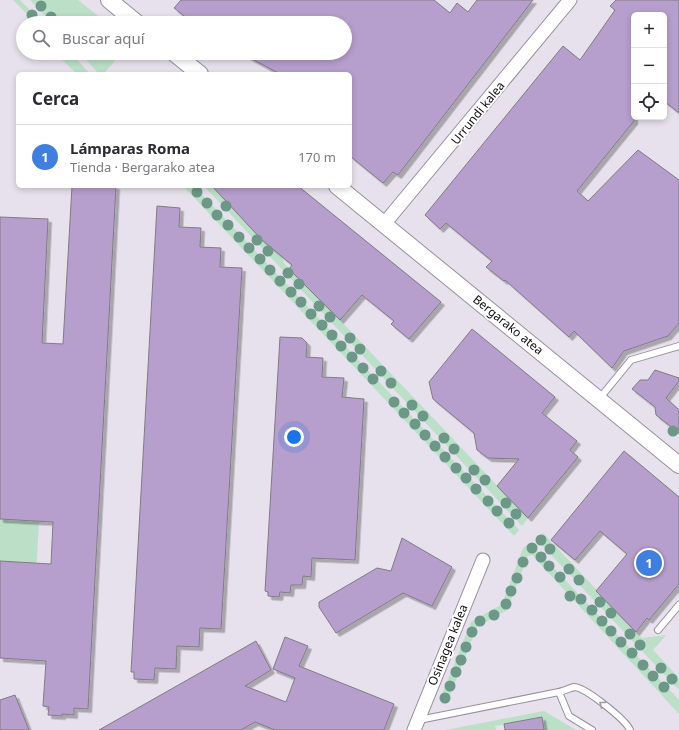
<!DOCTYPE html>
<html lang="es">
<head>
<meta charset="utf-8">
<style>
  :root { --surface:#fff; --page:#f2f2f3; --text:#2b2b33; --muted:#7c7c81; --line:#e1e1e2; --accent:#006a97 }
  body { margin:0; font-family:"Noto Sans",sans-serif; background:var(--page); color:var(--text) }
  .controls { position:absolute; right:12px; top:12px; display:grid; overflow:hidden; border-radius:6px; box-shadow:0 2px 6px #0003 }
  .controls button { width:36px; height:36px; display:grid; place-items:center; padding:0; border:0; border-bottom:1px solid var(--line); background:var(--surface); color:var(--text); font:20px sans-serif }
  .you { position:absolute; left:294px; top:437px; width:14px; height:14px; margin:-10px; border:3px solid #fff; border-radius:50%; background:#1a73e8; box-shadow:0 0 0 6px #1a73e833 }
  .badge { display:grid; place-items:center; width:26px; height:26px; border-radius:50%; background:var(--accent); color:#fff; font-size:13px; font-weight:700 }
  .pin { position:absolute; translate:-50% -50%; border:2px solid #fff; box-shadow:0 1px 4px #0006 }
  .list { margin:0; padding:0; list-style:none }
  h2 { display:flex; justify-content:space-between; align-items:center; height:52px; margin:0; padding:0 16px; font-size:17px }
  h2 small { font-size:13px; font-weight:400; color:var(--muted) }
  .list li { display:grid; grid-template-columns:26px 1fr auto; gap:12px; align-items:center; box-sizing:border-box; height:64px; padding:0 16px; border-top:1px solid var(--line) }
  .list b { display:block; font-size:15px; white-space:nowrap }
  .list p { margin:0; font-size:13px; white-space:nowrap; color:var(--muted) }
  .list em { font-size:13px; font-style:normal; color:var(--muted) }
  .icon { flex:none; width:22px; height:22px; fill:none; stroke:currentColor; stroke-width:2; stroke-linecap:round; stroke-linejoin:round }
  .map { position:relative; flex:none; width:679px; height:730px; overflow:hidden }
  .search { position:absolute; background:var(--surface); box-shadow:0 2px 6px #0003; left:16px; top:16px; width:336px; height:44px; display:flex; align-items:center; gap:10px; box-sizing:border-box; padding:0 14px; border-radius:22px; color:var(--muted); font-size:15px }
  .panel { position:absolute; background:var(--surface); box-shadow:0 2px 6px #0003; left:16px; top:72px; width:336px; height:116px; border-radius:6px }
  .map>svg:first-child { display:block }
  .green { fill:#bbe0c7 }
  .building { fill:#b69ecd; stroke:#817b86; filter:url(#shadow) }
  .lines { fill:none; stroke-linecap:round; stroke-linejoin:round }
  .service-casing { stroke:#95909a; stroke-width:8 }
  .minor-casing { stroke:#95909a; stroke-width:15 }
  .tertiary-casing { stroke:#95909a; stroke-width:18 }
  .service { stroke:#fff; stroke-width:6 }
  .minor { stroke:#fff; stroke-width:13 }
  .tertiary { stroke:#fff; stroke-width:16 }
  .tree { fill:#6b9887 }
  .oneway { stroke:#9f9ea0 }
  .labels { text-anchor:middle; stroke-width:4; stroke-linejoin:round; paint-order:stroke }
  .street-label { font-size:12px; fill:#0f0d11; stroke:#fff }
</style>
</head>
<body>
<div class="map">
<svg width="679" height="730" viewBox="0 0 679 730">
  <defs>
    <filter id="shadow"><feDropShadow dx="3.5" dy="3.5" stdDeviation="0" flood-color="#0004"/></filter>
  </defs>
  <rect width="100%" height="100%" fill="#e6e1ec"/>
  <!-- green -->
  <g class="green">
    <path d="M13 0H20L43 23H32L30 17Z"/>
    <path d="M30 0H78L107 23H52Z"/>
    <path d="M55 53H71L90 74H77Z"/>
    <path d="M80 53H122L105 72 107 74H99Z"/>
    <path d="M183 186H194L519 530 514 536Z"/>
    <path d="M204 186H212L262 240 282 256 284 263 340 320 528 518 522 526Z"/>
    <path d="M0 519 39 521 33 627 0 561Z"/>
    <path d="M543 533 642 638 666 635 653 650 679 678V690L537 540Z"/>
    <path d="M529 544 532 545 679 700V714L532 555 528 556 507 610 477 627 448 700 440 699 471 622 502 604 523 548Z"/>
    <path d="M544 711 576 730H544L542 717 495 726 496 730H446Z"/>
  </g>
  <!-- building -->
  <g class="building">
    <path d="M181 0H434L450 13 457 3 468 12 477 0H533L398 175 393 172 383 183 350 156V74H280L241 53H345V23H193L174 8Z"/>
    <path d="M616 0H679V113L664 101V15H634V121L577 191 588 201 638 150 679 180V323L668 336 624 351 612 368 574 331 569 337 505 280 504 281 486 267 492 261 446 223 440 229 425 215 563 46 580 60 615 10 610 6Z"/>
    <path d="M72 186H116L88 709 74 708V715L62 714V716L48 715 49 707 43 706 46 661 0 658V561L51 564 53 522 0 519V217L48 219 42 343 63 344Z"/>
    <path d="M212 186H298L441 302 409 339 391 324 394 321 362 295 340 320 289 269 292 265 262 240Z"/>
    <path d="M157 206 180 208 179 227 201 228 200 247 221 248 220 267 242 268 221 629 200 628 199 647 177 646 176 669 155 668 154 680 134 679V672H131Z"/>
    <path d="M472 329 555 397 542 413 577 441 570 450 578 457 528 518 497 486 519 459 488 458 477 450 474 433 433 399 429 382Z"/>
    <path d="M280 337 302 338 307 343 306 357 323 358 322 377 344 378 342 397 364 399 355 560 312 558 311 577 303 576 302 585H291L290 593 280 592 279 597 268 596V592L265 591Z"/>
    <path d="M655 370 679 378V381L666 398 679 410V433L656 415 655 407 632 389 640 380H648Z"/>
    <path d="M624 451 679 497V584L649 620 647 618 636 632 596 591 627 554 600 531 575 560 551 540Z"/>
    <path d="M402 538 452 567 432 606 403 593 336 633 319 607V602L377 568 391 571Z"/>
    <path d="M285 637 308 646 299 666 394 704 384 730H275L255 722 241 730H99L256 641 271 670 245 686 286 702 295 678 273 669Z"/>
    <path d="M15 695 29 730H0V700Z"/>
    <path d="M542 717 544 730H505L504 724Z"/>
  </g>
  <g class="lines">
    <defs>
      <g id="service">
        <path d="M599 399 631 360 679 346"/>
        <path d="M658 630 679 605"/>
        <path d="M559 692 569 716 592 730"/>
        <path d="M419 720 559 692C564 691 570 688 574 687 585 687 626 720 630 730"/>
      </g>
      <g id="minor">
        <path d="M384 224 570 0"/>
        <path d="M414 730 483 560"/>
      </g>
      <g id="tertiary">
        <path d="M109 0 137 23"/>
        <path d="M174 53 200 74"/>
        <path d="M337 186 679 465"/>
      </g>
    </defs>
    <!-- service casing -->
    <use href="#service" class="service-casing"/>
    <!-- minor casing -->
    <use href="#minor" class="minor-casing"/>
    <!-- tertiary casing -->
    <use href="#tertiary" class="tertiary-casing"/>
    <!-- service -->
    <use href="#service" class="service"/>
    <!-- minor -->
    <use href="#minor" class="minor"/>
    <!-- tertiary -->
    <use href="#tertiary" class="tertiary"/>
  </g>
  <!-- trees -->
  <g class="tree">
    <circle cx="41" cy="6" r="5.5"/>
    <circle cx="32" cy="15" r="5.5"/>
    <circle cx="51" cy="17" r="5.5"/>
    <circle cx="197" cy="192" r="5.5"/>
    <circle cx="207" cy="203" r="5.5"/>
    <circle cx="226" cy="206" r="5.5"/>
    <circle cx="217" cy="215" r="5.5"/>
    <circle cx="228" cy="225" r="5.5"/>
    <circle cx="239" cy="237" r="5.5"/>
    <circle cx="257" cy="240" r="5.5"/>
    <circle cx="249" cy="248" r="5.5"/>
    <circle cx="268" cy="251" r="5.5"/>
    <circle cx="260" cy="259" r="5.5"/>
    <circle cx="270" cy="270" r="5.5"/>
    <circle cx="288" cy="273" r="5.5"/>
    <circle cx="280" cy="281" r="5.5"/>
    <circle cx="299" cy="284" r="5.5"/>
    <circle cx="291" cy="292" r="5.5"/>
    <circle cx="301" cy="302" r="5.5"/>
    <circle cx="319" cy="306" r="5.5"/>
    <circle cx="311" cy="314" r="5.5"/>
    <circle cx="330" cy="317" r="5.5"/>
    <circle cx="322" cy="325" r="5.5"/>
    <circle cx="332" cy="335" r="5.5"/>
    <circle cx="350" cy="338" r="5.5"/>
    <circle cx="341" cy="346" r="5.5"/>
    <circle cx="360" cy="349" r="5.5"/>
    <circle cx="352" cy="357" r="5.5"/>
    <circle cx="363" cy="368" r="5.5"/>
    <circle cx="381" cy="371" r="5.5"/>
    <circle cx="373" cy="379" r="5.5"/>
    <circle cx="391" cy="383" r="5.5"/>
    <circle cx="394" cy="402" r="5.5"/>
    <circle cx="412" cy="405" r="5.5"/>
    <circle cx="404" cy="413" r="5.5"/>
    <circle cx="423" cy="416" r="5.5"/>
    <circle cx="415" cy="424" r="5.5"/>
    <circle cx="673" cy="431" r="5.5"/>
    <circle cx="425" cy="435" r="5.5"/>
    <circle cx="444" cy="438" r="5.5"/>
    <circle cx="435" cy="446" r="5.5"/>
    <circle cx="454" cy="449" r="5.5"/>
    <circle cx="445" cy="457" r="5.5"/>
    <circle cx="456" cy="468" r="5.5"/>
    <circle cx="474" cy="470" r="5.5"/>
    <circle cx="466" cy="478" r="5.5"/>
    <circle cx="485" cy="480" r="5.5"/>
    <circle cx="476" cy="489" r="5.5"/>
    <circle cx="488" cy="501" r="5.5"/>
    <circle cx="506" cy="503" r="5.5"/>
    <circle cx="497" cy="511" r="5.5"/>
    <circle cx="516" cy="514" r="5.5"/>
    <circle cx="509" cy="523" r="5.5"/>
    <circle cx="541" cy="540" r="5.5"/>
    <circle cx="532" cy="548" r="5.5"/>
    <circle cx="550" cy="549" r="5.5"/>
    <circle cx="541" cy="557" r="5.5"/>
    <circle cx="523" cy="562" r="5.5"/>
    <circle cx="549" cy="566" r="5.5"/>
    <circle cx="569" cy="569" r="5.5"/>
    <circle cx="560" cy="577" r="5.5"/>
    <circle cx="517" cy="578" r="5.5"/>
    <circle cx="579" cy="580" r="5.5"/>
    <circle cx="511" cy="591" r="5.5"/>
    <circle cx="570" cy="596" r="5.5"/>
    <circle cx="581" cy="599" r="5.5"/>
    <circle cx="600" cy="602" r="5.5"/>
    <circle cx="506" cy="604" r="5.5"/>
    <circle cx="592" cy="610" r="5.5"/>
    <circle cx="611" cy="613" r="5.5"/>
    <circle cx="494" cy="615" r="5.5"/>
    <circle cx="480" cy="621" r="5.5"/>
    <circle cx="602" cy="621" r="5.5"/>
    <circle cx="611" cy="631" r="5.5"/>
    <circle cx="472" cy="632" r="5.5"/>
    <circle cx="630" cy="634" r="5.5"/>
    <circle cx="621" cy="642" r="5.5"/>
    <circle cx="640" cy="645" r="5.5"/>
    <circle cx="466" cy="647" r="5.5"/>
    <circle cx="632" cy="653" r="5.5"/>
    <circle cx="461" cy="660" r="5.5"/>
    <circle cx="643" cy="665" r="5.5"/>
    <circle cx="661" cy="668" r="5.5"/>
    <circle cx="456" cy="672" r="5.5"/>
    <circle cx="653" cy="676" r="5.5"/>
    <circle cx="672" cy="679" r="5.5"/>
    <circle cx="450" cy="686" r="5.5"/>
    <circle cx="664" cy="687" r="5.5"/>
    <circle cx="445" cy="698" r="5.5"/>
  </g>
  <!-- one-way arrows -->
  <defs><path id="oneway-chevron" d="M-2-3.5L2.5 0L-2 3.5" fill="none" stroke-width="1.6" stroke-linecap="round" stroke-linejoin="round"/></defs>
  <use class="oneway" href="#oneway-chevron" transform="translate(602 704) rotate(-143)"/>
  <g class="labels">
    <!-- street labels -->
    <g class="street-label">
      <text transform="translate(478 113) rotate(-51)" y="4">Urrundi kalea</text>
      <text transform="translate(508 325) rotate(39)" y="4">Bergarako atea</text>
      <text transform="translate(448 645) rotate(-68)" y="4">Osinagea kalea</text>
    </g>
  </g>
</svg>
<div class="controls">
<button>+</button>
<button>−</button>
<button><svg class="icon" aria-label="locate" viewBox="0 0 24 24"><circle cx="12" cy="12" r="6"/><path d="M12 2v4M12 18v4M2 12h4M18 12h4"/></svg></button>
</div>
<div class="you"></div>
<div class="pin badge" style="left:649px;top:563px;background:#3f7fe0">1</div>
<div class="search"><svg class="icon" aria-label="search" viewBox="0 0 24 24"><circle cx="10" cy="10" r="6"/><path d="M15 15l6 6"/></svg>Buscar aquí</div>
<section class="panel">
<h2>Cerca<small></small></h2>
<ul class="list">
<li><span class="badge" style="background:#3f7fe0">1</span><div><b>Lámparas Roma</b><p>Tienda · Bergarako atea</p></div><em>170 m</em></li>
</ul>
</section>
</div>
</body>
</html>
